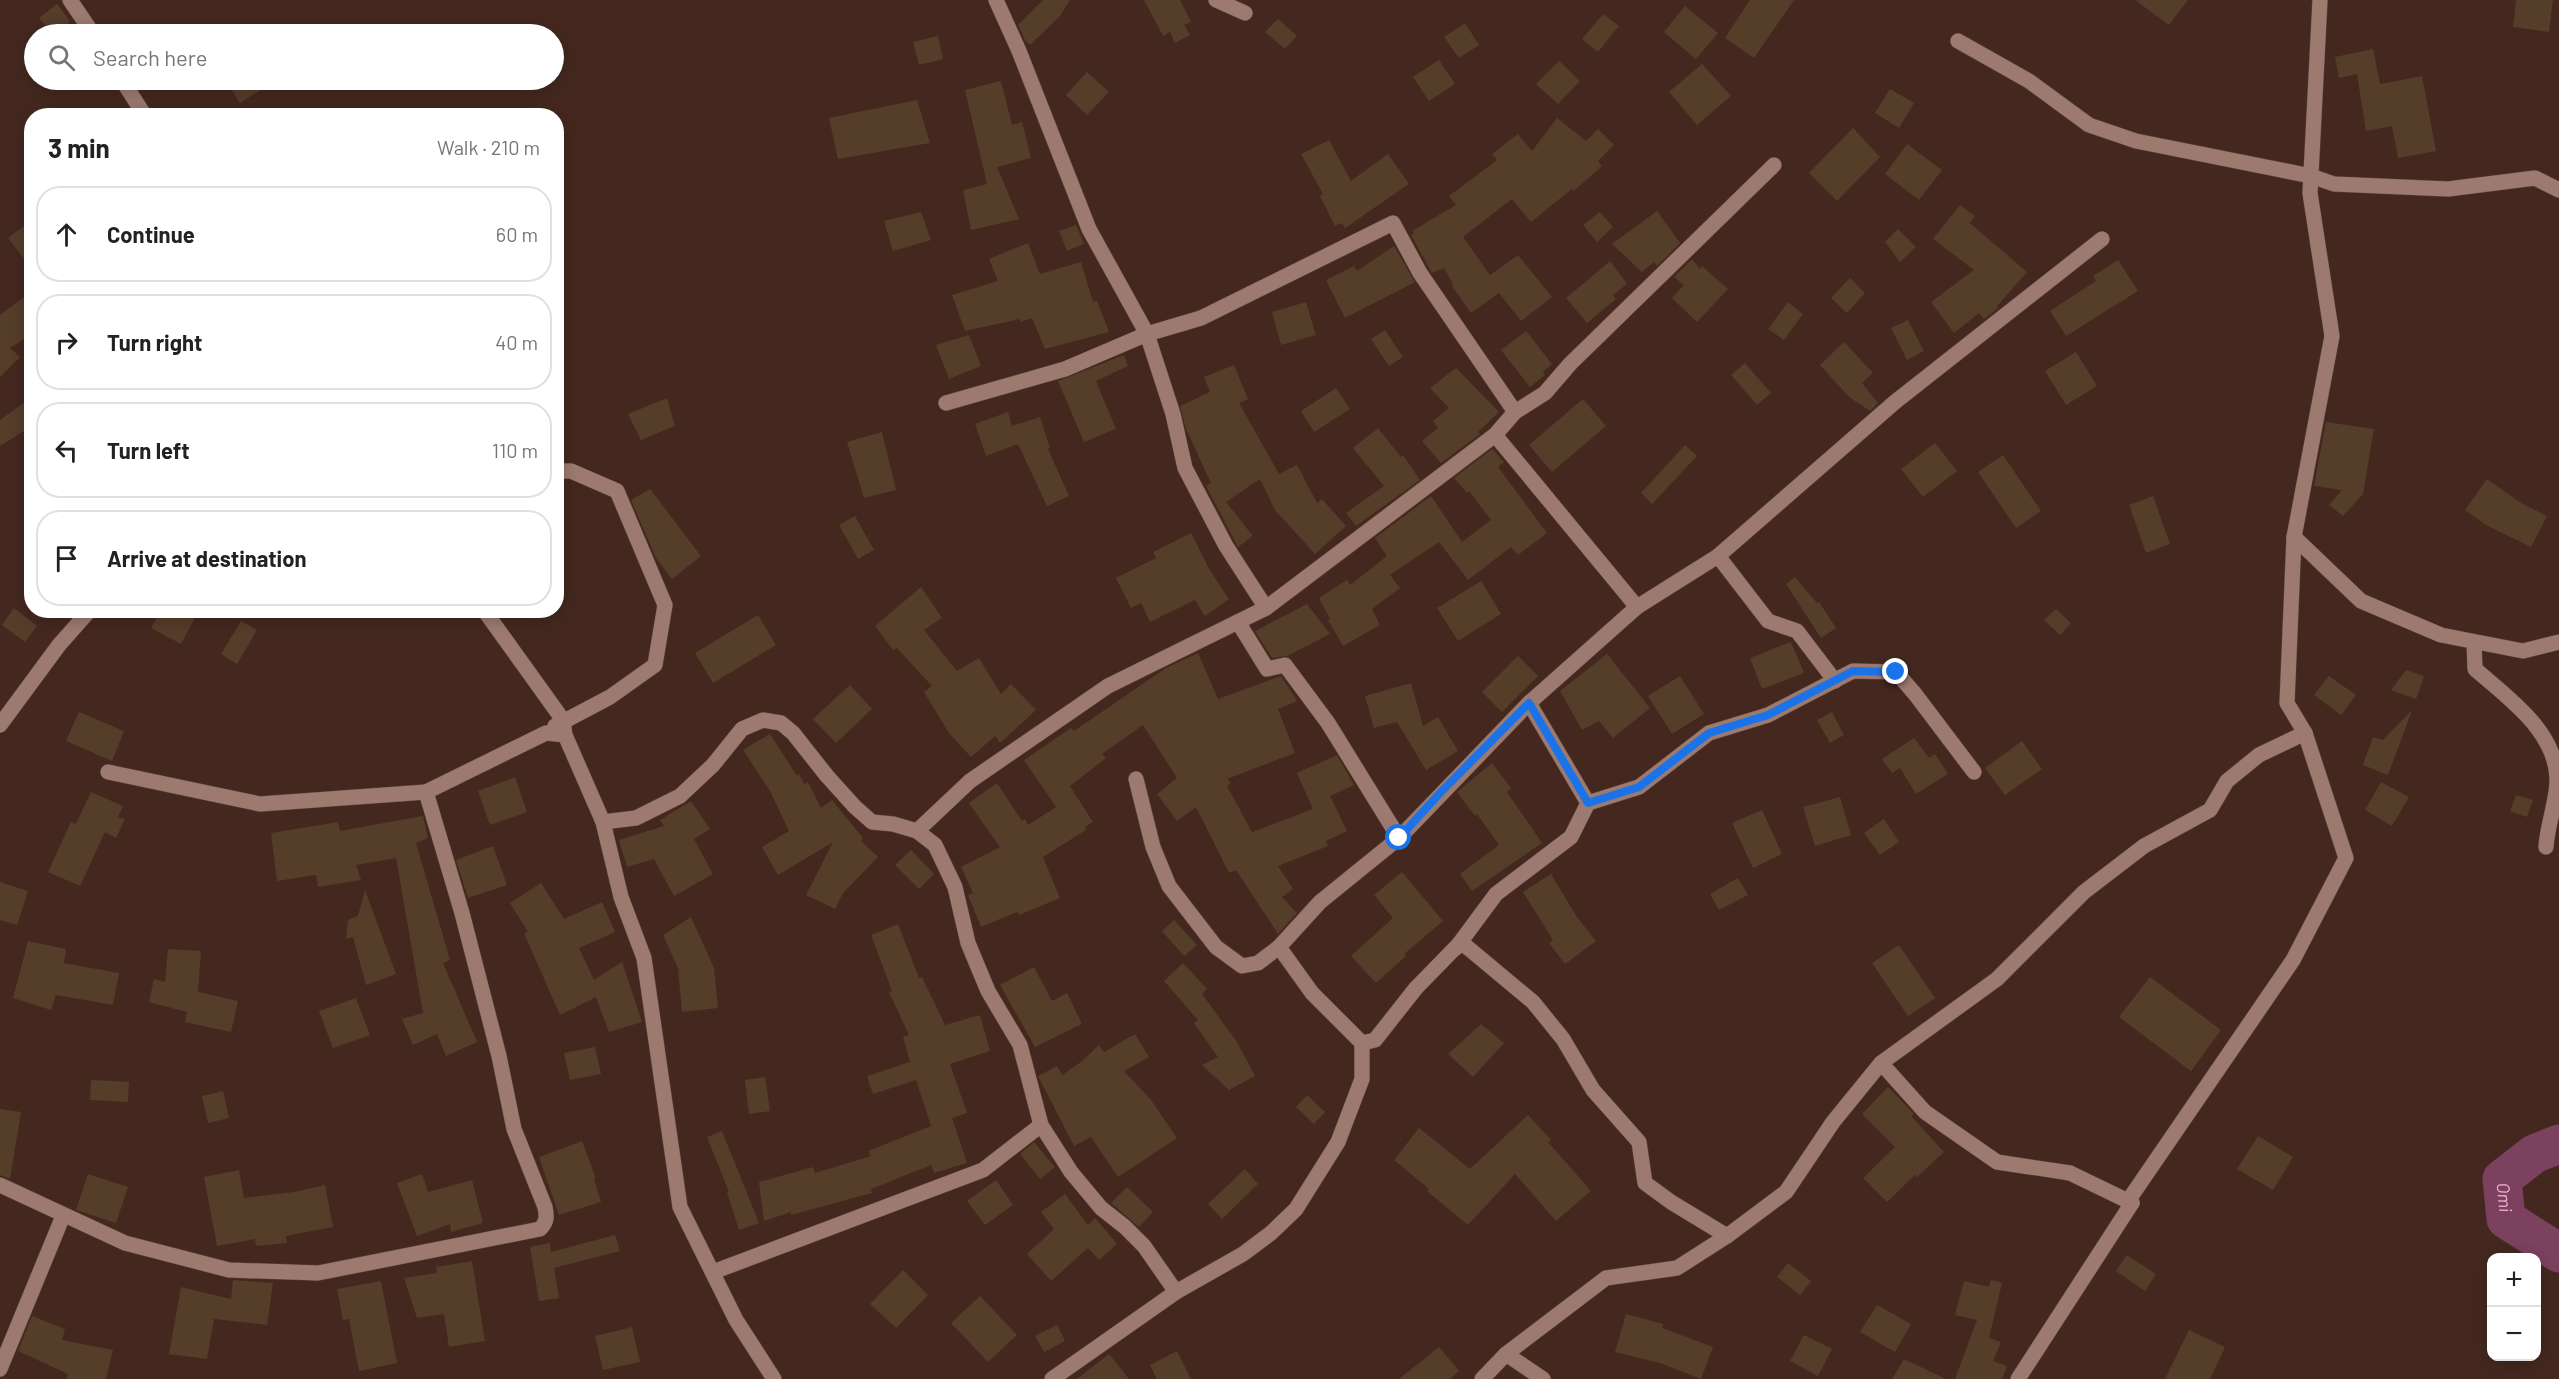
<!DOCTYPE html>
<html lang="en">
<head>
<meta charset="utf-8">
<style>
  :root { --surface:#fff; --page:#f2f2f2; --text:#222; --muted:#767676; --line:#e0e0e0 }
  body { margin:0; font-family:Barlow,sans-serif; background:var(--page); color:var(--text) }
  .controls { position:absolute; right:18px; bottom:18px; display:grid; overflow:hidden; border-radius:12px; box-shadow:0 3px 15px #0003 }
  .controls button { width:54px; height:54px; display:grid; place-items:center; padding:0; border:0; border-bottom:2px solid var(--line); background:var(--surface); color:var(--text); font:30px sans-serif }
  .stop { position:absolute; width:18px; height:18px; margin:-14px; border:4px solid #1a73e8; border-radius:50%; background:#fff }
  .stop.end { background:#1a73e8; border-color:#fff; box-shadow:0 2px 6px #0008 }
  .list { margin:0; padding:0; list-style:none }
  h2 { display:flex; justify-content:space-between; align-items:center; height:78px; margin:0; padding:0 24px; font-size:26px }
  h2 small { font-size:20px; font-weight:400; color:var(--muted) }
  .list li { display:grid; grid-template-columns:39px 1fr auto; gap:18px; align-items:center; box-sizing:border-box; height:96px; margin:0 12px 12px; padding:0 12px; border:2px solid var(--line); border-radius:24px }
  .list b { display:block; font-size:22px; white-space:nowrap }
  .list em { font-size:20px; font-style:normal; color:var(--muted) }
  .icon { flex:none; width:33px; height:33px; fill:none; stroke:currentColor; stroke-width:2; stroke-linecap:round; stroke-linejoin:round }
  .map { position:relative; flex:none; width:2559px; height:1379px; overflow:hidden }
  .search { position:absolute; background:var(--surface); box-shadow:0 3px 15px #0003; left:24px; top:24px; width:540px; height:66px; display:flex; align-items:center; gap:15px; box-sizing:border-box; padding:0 21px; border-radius:33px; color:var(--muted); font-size:22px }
  .panel { position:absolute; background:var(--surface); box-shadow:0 3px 15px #0003; left:24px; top:108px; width:540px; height:510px; border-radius:24px }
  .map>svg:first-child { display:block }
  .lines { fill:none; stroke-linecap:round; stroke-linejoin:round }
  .river { stroke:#7b415e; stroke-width:39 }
  .building { fill:#543d29 }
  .minor-casing { stroke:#5e463f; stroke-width:16 }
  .minor { stroke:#9c7a6f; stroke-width:15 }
  .route { stroke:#1a73e8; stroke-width:8 }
  .labels { text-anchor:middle; stroke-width:4.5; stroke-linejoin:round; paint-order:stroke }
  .water-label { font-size:18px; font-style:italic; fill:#f6aed1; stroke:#221511 }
</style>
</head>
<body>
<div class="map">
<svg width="2559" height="1379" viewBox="0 0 2559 1379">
  <rect width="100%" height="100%" fill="#44281f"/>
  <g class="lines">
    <!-- river -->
    <path class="river" id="s1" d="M2559 1144 2534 1154 2502 1179 2506 1219 2559 1253"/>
  </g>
  <!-- building -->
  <g class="building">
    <path d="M1043 0H1070L1060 16 1030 45 1025 40 1018 25Z"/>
    <path d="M1144 0H1180L1191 22 1184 25 1190 35 1175 43 1170 32 1163 36Z"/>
    <path d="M1750 0H1794L1754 58 1725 38Z"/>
    <path d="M2135 0H2188L2169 25Z"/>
    <path d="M2516 0H2553L2549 32 2513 27Z"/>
    <path d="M57 4 70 21 68 22 77 34H52L39 18Z"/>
    <path d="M1685 6 1718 33 1696 59 1664 32Z"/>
    <path d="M1603 14 1619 26 1598 52 1582 39Z"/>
    <path d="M1278 19 1297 36 1285 49 1265 32Z"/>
    <path d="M1465 23 1479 45 1459 58 1444 37Z"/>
    <path d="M938 36 943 59 919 65 913 42Z"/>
    <path d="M2373 49 2380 84 2422 76 2436 151 2398 158 2392 126 2366 131 2357 74 2339 78 2335 57Z"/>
    <path d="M1439 60 1455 84 1429 101 1413 77Z"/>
    <path d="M1559 61 1580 81 1558 104 1536 84Z"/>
    <path d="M1702 64 1731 96 1697 125 1669 92Z"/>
    <path d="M1087 72 1109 92 1087 115 1066 95Z"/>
    <path d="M225 80H277L240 103Z"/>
    <path d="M1001 81 1012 125 1022 122 1031 158 997 167 1019 219 971 230 963 190 987 184 965 90Z"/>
    <path d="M1890 89 1914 103 1899 128 1875 113Z"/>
    <path d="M917 100 930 143 838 159 829 118Z"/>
    <path d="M1557 118 1586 141 1598 129 1614 145 1598 161 1602 166 1574 191 1572 189 1531 222 1512 199 1463 237 1490 275 1518 255 1552 297 1521 321 1499 293 1471 313 1452 286 1453 284 1444 268 1432 273 1411 235 1414 233 1412 231 1456 205 1449 196 1497 160 1492 154 1518 134 1532 151Z"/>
    <path d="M1853 128 1880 157 1837 201 1809 173Z"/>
    <path d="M1329 140 1351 181 1388 154 1409 184 1345 228 1342 223 1335 226 1320 196 1323 194 1301 154Z"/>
    <path d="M1907 144 1942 170 1919 200 1885 174Z"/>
    <path d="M1960 205 1975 216 1970 223 2027 272 1997 306 1998 308 1984 319 1979 313 1954 333 1931 302 1974 270 1933 239Z"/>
    <path d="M1657 211 1680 243 1657 266 1654 262 1642 272 1612 244Z"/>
    <path d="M921 212 931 240 893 251 884 221Z"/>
    <path d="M1600 212 1613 227 1597 242 1583 225Z"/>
    <path d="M32 220V269L8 238Z"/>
    <path d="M1076 225 1084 244 1067 251 1059 231Z"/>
    <path d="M1898 229 1916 247 1900 262 1885 242Z"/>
    <path d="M1028 243 1040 274 1081 262 1093 302 1097 301 1109 332 1045 349 1032 318 1020 322V319L965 331 952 295 998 281 989 259Z"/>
    <path d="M1394 246 1415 282 1345 318 1326 280 1354 266 1357 271Z"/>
    <path d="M1692 259 1700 269 1702 266 1728 289 1697 322 1672 298 1684 285 1674 277Z"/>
    <path d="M2118 260 2138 291 2066 336 2050 311 2096 281 2093 276Z"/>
    <path d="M1610 261 1627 284 1613 295 1616 299 1587 323 1566 298Z"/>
    <path d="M1850 278 1865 293 1847 313 1831 298Z"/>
    <path d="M32 291V334L10 348 20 357 0 377V315Z"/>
    <path d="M1306 302 1316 335 1281 345 1272 312Z"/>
    <path d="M1788 302 1803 314 1784 340 1768 329Z"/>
    <path d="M1908 320 1924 351 1907 360 1891 328Z"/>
    <path d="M1385 330 1403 357 1389 366 1371 339Z"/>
    <path d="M1526 331 1552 364 1543 372 1545 375 1530 387 1501 350Z"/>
    <path d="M969 335 981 366 949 379 936 345Z"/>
    <path d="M1844 342 1873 373 1862 383 1878 403 1870 411 1849 397 1820 365Z"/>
    <path d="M2076 352 2097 386 2066 405 2045 371Z"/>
    <path d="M1124 355 1128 366 1096 381 1116 429 1084 442 1058 381Z"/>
    <path d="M1745 363 1771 393 1757 405 1731 375Z"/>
    <path d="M1234 365 1248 399 1239 403 1279 474 1297 465 1317 503 1322 499 1346 526 1315 554 1275 510 1260 479 1226 502 1253 536 1238 547 1206 486 1211 483 1186 429 1180 406 1210 392 1204 377Z"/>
    <path d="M1456 368 1499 412 1478 432 1480 434 1441 463 1422 441 1438 428 1433 421 1449 408 1430 388Z"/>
    <path d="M1336 388 1350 409 1314 432 1301 411Z"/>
    <path d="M32 397V426L0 446V420Z"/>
    <path d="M667 398 675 426 641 440 628 414Z"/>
    <path d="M1583 399 1606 426 1552 472 1529 445Z"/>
    <path d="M1008 412 1012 426 1040 417 1050 448 1048 449 1069 496 1047 506 1018 444 986 456 975 424Z"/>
    <path d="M2326 422 2374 429 2363 494 2343 516 2329 505 2342 490 2314 486Z"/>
    <path d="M1378 428 1401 457 1403 455 1420 480 1356 526 1346 513 1384 486 1353 448Z"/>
    <path d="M882 432 896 490 864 498 847 442Z"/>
    <path d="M1935 443 1957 471 1923 497 1901 469Z"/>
    <path d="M1685 445 1697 456 1652 504 1641 493Z"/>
    <path d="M1492 449 1504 462 1498 467 1547 533 1518 555 1511 547 1468 580 1439 542 1390 575 1400 588 1372 609 1380 625 1343 646 1328 620 1330 619 1319 598 1347 580 1350 585 1387 556 1375 538 1431 496 1462 542 1491 520 1469 491 1467 493 1454 478Z"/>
    <path d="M2003 455 2041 511 2016 528 1978 472Z"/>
    <path d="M2487 479 2521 503 2547 516 2531 547 2486 525 2465 510Z"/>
    <path d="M650 489 701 556 672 579 656 558 631 500Z"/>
    <path d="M2153 496 2170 544 2146 553 2129 505Z"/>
    <path d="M855 516 874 550 858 559 839 525Z"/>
    <path d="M1191 533 1209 569 1229 599 1205 616 1195 600 1150 622 1141 603 1131 608 1116 578 1156 558 1153 552Z"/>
    <path d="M1795 577 1817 603 1819 602 1836 628 1821 638 1786 584Z"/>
    <path d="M1481 581 1501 614 1458 641 1437 608Z"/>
    <path d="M921 587 942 618 924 630 957 671 979 658 1001 694 1011 684 1036 710 1000 743 995 736 971 757 949 733 924 692 932 686 897 648 893 650 875 626Z"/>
    <path d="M1307 604 1330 634 1287 656 1272 658 1255 631Z"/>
    <path d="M14 608 37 626 25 642 2 625Z"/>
    <path d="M2056 609 2071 623 2060 635 2044 620Z"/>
    <path d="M161 610H199L181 644 151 628Z"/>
    <path d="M758 615 776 645 713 683 695 653Z"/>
    <path d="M241 621 257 630 237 664 221 654Z"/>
    <path d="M1791 642 1804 673 1762 689 1750 658Z"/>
    <path d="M1198 653 1218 699 1281 676 1297 701 1278 709 1295 753 1227 779 1231 783 1227 786 1252 832 1313 809 1297 773 1337 755 1354 785 1330 796 1347 831 1326 841 1328 846 1278 866 1293 889 1282 897 1297 913 1278 934 1236 870 1229 873 1196 807 1177 821 1157 794 1177 778 1143 725 1102 754 1106 758 1070 786 1093 822 1085 827 1086 830 1043 857 1060 898 1019 915 1017 912 981 927 968 895 973 893 961 867 1000 847 969 803 997 783 1022 821 1025 819 1028 825 1056 807 1024 760 1071 728 1074 731 1166 668Z"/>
    <path d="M1607 654 1650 708 1613 738 1599 721 1582 730 1560 691Z"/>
    <path d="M1518 656 1538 676 1502 712 1482 692Z"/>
    <path d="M2406 670 2424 676 2416 699 2391 690Z"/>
    <path d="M1680 676 1704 714 1672 734 1648 696Z"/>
    <path d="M2329 676 2356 695 2341 715 2314 695Z"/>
    <path d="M1411 683 1423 726 1438 717 1458 751 1426 770 1397 722 1374 728 1365 696Z"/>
    <path d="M850 685 872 709 836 743 813 719Z"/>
    <path d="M2412 710 2388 775 2363 765 2373 737 2383 740Z"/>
    <path d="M79 712 124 731 112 761 66 741Z"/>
    <path d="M1832 712 1844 735 1830 743 1817 720Z"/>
    <path d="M770 734 797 776 799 774 804 784 808 782 821 808 832 800 863 838 861 841 878 857 843 893 835 909 806 895 833 842 778 875 762 847 789 831 770 791 743 750Z"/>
    <path d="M1914 738 1929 758 1935 754 1948 774 1916 794 1900 768 1892 773 1882 759Z"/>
    <path d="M2022 741 2042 769 2005 795 1985 768Z"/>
    <path d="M1492 763 1511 788 1507 792 1542 843 1472 891 1460 874 1499 845 1477 814 1475 816 1457 792Z"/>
    <path d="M515 777 527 812 490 825 478 791Z"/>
    <path d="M2381 782 2409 797 2392 826 2365 810Z"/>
    <path d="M91 792 123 806 118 817 125 819 116 838 105 832 80 886 48 872 71 822 76 824Z"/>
    <path d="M2516 795 2533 800 2527 817 2510 811Z"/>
    <path d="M1840 797 1851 835 1815 846 1803 807Z"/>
    <path d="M691 801 710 829 694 839 713 874 674 896 654 859 627 867 619 840 664 826 660 820Z"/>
    <path d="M1762 810 1782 854 1753 868 1732 823Z"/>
    <path d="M423 816 428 838 416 843 450 960 443 963 477 1042 446 1056 437 1034 413 1045 402 1019 423 1013 396 858 356 865 361 880 318 887 316 875 277 881 271 833 338 822 340 831Z"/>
    <path d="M1884 819 1899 842 1880 855 1864 833Z"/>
    <path d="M493 846 507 885 468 898 456 860Z"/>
    <path d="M911 850 934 874 919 889 895 865Z"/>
    <path d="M1402 872 1443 921 1404 954 1406 956 1376 983 1351 956 1393 918 1374 895Z"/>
    <path d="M1551 874 1577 917 1596 941 1565 964 1549 943 1553 940 1523 892Z"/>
    <path d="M1738 878 1748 895 1719 910 1710 894Z"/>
    <path d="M0 882 28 891 17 925 0 920Z"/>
    <path d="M541 883 564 919 602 902 615 932 579 948 594 980 622 962 642 1022 609 1032 596 997 560 1015 524 933 528 932 510 903Z"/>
    <path d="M365 890 396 974 366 985 353 937 346 939 348 920 358 916Z"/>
    <path d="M691 917 714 968 718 1008 682 1012 678 968 663 935Z"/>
    <path d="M1174 920 1197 945 1184 956 1162 931Z"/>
    <path d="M898 924 919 978 922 977 945 1025 980 1015 990 1051 950 1064 967 1113 952 1118 967 1163 934 1173 931 1165 871 1189 872 1193 791 1215V1212L764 1221 759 1182 813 1167 815 1173 871 1156 868 1151 931 1126 916 1080 873 1094 867 1076 910 1062 903 1037 909 1035 889 992 892 991 871 935Z"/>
    <path d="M28 941 66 949 64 963 119 973 113 1005 56 995 51 1010 13 998Z"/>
    <path d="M1899 945 1935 998 1908 1016 1872 963Z"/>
    <path d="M168 949 201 951 198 992 238 1001 231 1032 185 1022 187 1012 149 1002 154 979 165 982Z"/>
    <path d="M1183 963 1207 989 1202 994 1237 1042 1255 1076 1229 1090 1202 1065 1218 1057 1194 1023 1198 1020 1164 981Z"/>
    <path d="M1034 967 1052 1001 1067 993 1082 1024 1035 1047 1000 985Z"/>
    <path d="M2150 977 2221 1030 2191 1071 2119 1017Z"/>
    <path d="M356 998 370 1035 333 1048 319 1011Z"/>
    <path d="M1481 1024 1504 1043 1473 1077 1448 1054Z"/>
    <path d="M1135 1034 1149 1057 1124 1071 1151 1100 1177 1138 1118 1177 1091 1137 1074 1146 1038 1076 1057 1066 1062 1075 1081 1062 1099 1045 1104 1052Z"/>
    <path d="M595 1047 601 1074 570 1080 564 1053Z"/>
    <path d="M765 1077 770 1111 749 1114 745 1080Z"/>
    <path d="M91 1080 129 1082 128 1102 90 1100Z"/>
    <path d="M1888 1087 1914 1114 1911 1116 1944 1152 1917 1177 1915 1175 1887 1202 1863 1178 1895 1147 1862 1114Z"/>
    <path d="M223 1091 229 1118 208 1123 202 1096Z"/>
    <path d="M1307 1095 1325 1112 1314 1124 1296 1107Z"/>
    <path d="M0 1109 21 1112 10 1179 0 1175Z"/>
    <path d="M1528 1115 1551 1140 1548 1142 1591 1191 1556 1221 1515 1174 1468 1225 1427 1191 1429 1189 1394 1160 1419 1128 1470 1169Z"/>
    <path d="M722 1131 759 1223 739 1230 727 1192H729L707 1137Z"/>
    <path d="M2258 1136 2293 1157 2273 1190 2237 1169Z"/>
    <path d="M582 1141 596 1179H594L601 1202 559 1215 539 1157Z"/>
    <path d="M1034 1142 1055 1167 1040 1179 1020 1154Z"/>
    <path d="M1245 1169 1258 1184 1222 1219 1208 1204Z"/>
    <path d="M239 1170 244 1198 294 1192 325 1185 333 1227 286 1236 287 1243 256 1246 255 1239 217 1246 204 1177Z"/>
    <path d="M88 1174 128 1187 116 1223 76 1210Z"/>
    <path d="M422 1174 428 1192 472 1180 483 1223 451 1232 450 1224 417 1236 397 1183Z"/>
    <path d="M996 1180 1013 1205 985 1225 967 1201Z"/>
    <path d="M1127 1187 1153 1212 1139 1227 1111 1203Z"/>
    <path d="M1065 1194 1088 1225 1095 1218 1117 1244 1099 1260 1088 1248 1051 1281 1027 1254 1054 1229 1041 1212Z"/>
    <path d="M615 1235 620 1251 554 1268 559 1298 539 1301 530 1247 550 1243 551 1252Z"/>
    <path d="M2127 1255 2156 1274 2145 1291 2116 1271Z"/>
    <path d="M472 1261 485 1341 449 1347 444 1314 417 1318 404 1278 437 1273 436 1267Z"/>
    <path d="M1788 1263 1811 1281 1800 1295 1777 1277Z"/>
    <path d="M903 1270 928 1295 896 1328 870 1304Z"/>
    <path d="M233 1280 273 1283 267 1325 214 1319 207 1359 169 1354 181 1287 231 1299Z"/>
    <path d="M1991 1280 2002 1283 1989 1338 2001 1342 1993 1361 2007 1366 2002 1379H1955L1977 1320 1955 1315 1964 1281 1989 1287Z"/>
    <path d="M381 1281 397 1363 359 1371 349 1319 343 1320 337 1289Z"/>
    <path d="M980 1296 1017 1335 988 1362 951 1323Z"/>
    <path d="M1877 1305 1911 1324 1895 1352 1860 1332Z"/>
    <path d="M1626 1314 1663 1324 1662 1328 1713 1347 1701 1379 1660 1363 1615 1352Z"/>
    <path d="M32 1316 65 1329 62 1340 113 1350 106 1379H67L68 1374 18 1351Z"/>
    <path d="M1057 1325 1065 1341 1044 1352 1035 1336Z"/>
    <path d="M632 1327 640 1362 603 1370 595 1336Z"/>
    <path d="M2189 1330 2225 1347 2210 1379H2165Z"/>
    <path d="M1804 1335 1832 1349 1818 1376 1790 1361Z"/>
    <path d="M1439 1347 1459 1371 1450 1379H1399Z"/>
    <path d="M1177 1351 1191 1379H1157L1150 1365Z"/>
    <path d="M1109 1354 1129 1379H1077Z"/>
    <path d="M1904 1359 1946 1379H1892Z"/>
  </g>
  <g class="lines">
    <defs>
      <g id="minor">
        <path d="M70 0 93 34"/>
        <path d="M996 0 1019 51 1089 229 1147 334 1201 318 1393 223 1420 273 1515 412"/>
        <path d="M1216 0 1245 13"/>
        <path d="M1958 41 2029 81 2089 125 2136 141 2311 176 2334 184 2448 189 2535 178 2559 190"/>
        <path d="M122 80 145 116"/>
        <path d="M946 403 1065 369 1147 334 1173 414 1185 468 1226 546 1266 608"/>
        <path d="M1495 435 1637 607"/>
        <path d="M2294 537 2361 601 2441 635 2523 651 2559 642"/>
        <path d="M1718 556 1768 621 1797 631 1835 681"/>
        <path d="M484 610 563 720 565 735 603 822 621 897 644 958 680 1207 736 1320 774 1379"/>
        <path d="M1238 622 1267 669 1285 665 1328 723 1399 838"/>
        <path d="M2474 642 2475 669C2508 698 2555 730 2557 778 2558 797 2547 826 2546 847"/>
        <path d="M0 725 59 645 90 610"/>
        <path d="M555 726 610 697 655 665 665 605 617 491 571 471H556"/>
        <path d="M108 772 260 804 426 792 546 733 565 735"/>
        <path d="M1136 779 1153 847 1169 886 1216 947 1242 966 1258 963 1279 947"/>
        <path d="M1588 803 1639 787 1709 733 1768 715 1853 671 1896 672 1915 694 1974 772"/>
        <path d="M603 822 636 818 680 796 713 765 742 729 763 720 781 723 793 733 827 776 855 807 872 822 893 824 917 831 970 781 1108 686 1266 608 1495 435 1515 412 1545 393 1570 364 1774 165"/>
        <path d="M917 831 935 845 955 887 968 943 988 991 1020 1045 1041 1125"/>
        <path d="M1456 948 1496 894 1571 837 1588 803 1529 703"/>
        <path d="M1881 1063 1925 1112 1997 1162 2070 1173 2132 1203"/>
        <path d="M0 1185 125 1243 229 1270 318 1273 540 1229C547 1222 547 1217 545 1207L514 1129 499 1056 462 913 426 792"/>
        <path d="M1727 1236 1671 1202 1645 1183 1639 1142 1593 1090 1563 1039 1533 1002 1461 942 1416 988 1375 1040 1362 1043 1312 993 1279 947 1320 902 1399 838 1529 703 1637 607 1718 556 1895 402 2102 239"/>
        <path d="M713 1272 983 1170 1041 1125 1071 1172 1101 1208 1125 1227 1144 1246 1176 1292"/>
        <path d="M1506 1354 1543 1379"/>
        <path d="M0 1369 63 1216"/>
        <path d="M1052 1379 1176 1292 1243 1254 1271 1233 1296 1209 1338 1142 1362 1079V1043"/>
        <path d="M1482 1379 1506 1354 1606 1278 1677 1268 1727 1236 1786 1192 1833 1122 1881 1063 1997 979 2084 892 2144 846 2210 810 2227 781 2259 755 2305 733"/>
        <path d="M2018 1379 2132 1203 2130 1198 2293 960 2346 858 2305 733 2287 703 2294 537 2332 336 2310 193 2320 0"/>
      </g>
    </defs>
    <!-- minor casing -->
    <use href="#minor" class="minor-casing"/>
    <!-- minor -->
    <use href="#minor" class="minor"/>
  </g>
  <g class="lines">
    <!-- route -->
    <path class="route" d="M1399 838 1440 793 1529 703 1588 803 1639 787 1709 733 1768 715 1853 671 1896 672"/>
  </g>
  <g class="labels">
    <!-- water labels -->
    <g class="water-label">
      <text dy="6" stroke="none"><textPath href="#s1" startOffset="86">Omi</textPath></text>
    </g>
  </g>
</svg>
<div class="controls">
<button>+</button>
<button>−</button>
</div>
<div class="stop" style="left:1399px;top:838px"></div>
<div class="stop end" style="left:1896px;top:672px"></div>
<div class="search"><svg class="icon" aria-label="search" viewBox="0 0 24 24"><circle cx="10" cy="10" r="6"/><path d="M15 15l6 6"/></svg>Search here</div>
<section class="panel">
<h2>3 min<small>Walk · 210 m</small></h2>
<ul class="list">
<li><svg class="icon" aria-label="ahead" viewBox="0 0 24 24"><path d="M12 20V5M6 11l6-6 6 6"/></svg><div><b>Continue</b></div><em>60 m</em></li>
<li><svg class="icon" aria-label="right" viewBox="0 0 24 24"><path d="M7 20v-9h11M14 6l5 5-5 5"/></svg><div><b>Turn right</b></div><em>40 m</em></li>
<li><svg class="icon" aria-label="left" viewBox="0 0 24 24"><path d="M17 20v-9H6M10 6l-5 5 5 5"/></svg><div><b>Turn left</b></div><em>110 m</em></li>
<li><svg class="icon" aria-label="arrive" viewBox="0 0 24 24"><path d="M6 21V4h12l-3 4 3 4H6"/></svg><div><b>Arrive at destination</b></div></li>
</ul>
</section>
</div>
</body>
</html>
